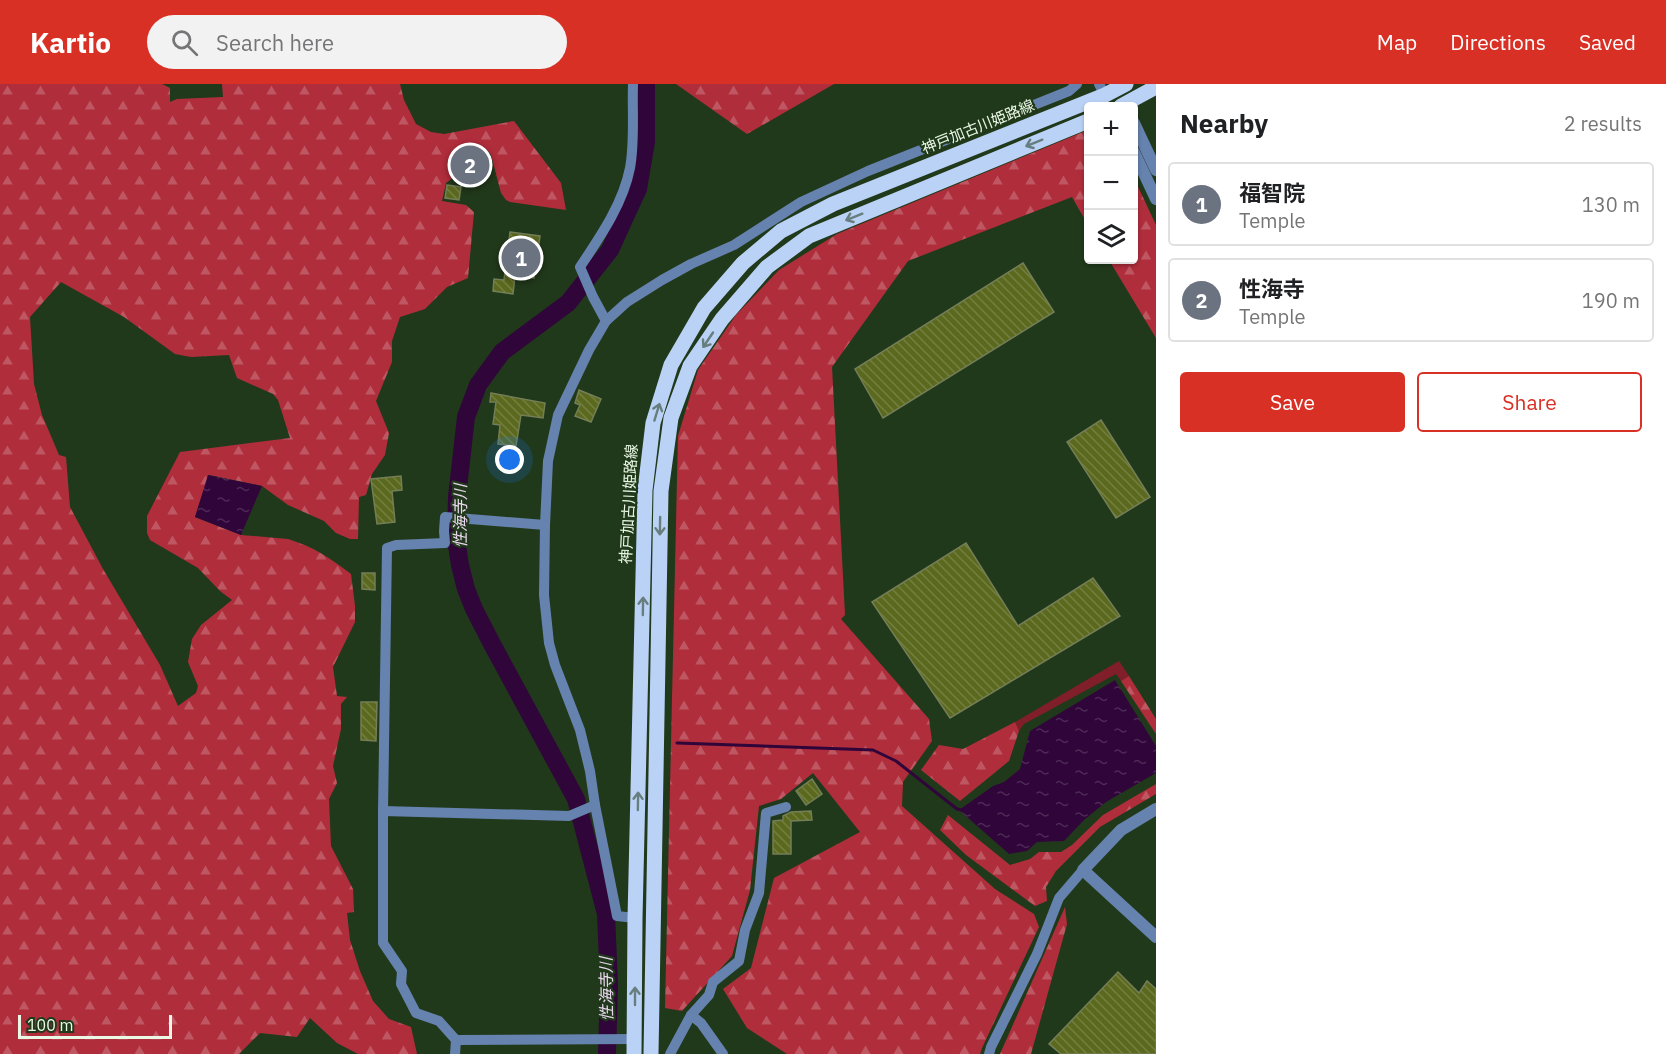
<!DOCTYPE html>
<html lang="en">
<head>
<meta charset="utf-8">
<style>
  :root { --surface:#fff; --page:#f2f2f2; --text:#202124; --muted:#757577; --line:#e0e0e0; --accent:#d93025 }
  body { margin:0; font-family:"IBM Plex Sans","Noto Sans JP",sans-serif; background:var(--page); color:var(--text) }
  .controls { position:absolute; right:18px; top:18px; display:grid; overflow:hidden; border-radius:6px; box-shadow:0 2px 4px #0004 }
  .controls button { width:54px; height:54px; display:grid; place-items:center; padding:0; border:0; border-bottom:2px solid var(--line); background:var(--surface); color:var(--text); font:30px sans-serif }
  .scale { position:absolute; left:18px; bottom:15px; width:154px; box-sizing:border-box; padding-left:6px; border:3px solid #eaf9e6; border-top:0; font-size:16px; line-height:21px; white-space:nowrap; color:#eaf9e6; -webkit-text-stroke:4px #21391b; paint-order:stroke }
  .you { position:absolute; left:510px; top:376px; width:21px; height:21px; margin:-15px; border:4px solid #fff; border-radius:50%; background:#1a73e8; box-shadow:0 0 0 9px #1a73e833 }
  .badge { display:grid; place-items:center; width:39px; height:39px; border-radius:50%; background:var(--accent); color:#fff; font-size:20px; font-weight:700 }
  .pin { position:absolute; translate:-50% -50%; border:3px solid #fff; box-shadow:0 2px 6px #0006 }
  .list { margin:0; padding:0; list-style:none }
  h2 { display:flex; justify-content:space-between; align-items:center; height:78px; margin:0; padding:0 24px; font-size:26px }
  h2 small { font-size:20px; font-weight:400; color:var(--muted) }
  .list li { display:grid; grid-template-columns:39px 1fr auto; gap:18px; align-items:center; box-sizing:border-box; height:84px; margin:0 12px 12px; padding:0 12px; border:2px solid var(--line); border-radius:6px }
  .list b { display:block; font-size:22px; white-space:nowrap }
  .list p { margin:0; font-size:20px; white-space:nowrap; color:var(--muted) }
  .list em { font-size:20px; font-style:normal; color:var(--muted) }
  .actions { display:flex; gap:12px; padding:18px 24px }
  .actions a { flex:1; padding:14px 0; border:2px solid var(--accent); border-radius:6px; text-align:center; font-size:21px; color:var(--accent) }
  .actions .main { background:var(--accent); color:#fff }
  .icon { flex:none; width:33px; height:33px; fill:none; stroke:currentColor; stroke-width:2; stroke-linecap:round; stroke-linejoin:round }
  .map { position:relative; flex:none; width:1156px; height:970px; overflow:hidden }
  header { display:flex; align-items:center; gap:36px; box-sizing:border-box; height:84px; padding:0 30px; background:var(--accent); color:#fff }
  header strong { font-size:28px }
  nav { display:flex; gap:33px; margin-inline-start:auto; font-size:21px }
  .search { width:420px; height:54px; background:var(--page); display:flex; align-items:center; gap:15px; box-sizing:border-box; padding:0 21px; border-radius:33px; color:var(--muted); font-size:22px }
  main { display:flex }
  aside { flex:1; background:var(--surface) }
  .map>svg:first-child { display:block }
  .green { fill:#801e29 }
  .forest { fill:url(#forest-firs); fill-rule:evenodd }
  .water { fill:url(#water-ripples) }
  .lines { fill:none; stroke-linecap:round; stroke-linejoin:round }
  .stream { stroke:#30053a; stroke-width:3 }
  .river { stroke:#30053a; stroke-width:18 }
  .building { fill:url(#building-back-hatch); stroke:#747e57; stroke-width:1.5 }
  .minor { stroke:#6682ae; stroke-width:10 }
  .tertiary { stroke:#6682ae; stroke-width:12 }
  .primary { stroke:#bbd2f7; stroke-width:15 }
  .oneway { stroke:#667e7e }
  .labels { text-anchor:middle; stroke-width:4.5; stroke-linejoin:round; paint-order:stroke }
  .street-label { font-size:15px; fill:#eaf9e6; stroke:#21391b }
  .water-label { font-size:16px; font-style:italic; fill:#ecd8f1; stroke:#21391b }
</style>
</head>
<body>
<header>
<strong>Kartio</strong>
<div class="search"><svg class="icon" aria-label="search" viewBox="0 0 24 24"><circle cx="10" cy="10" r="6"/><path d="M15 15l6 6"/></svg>Search here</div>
<nav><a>Map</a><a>Directions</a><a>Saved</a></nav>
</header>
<main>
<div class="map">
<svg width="1156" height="970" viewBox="0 0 1156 970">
  <defs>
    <pattern id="forest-firs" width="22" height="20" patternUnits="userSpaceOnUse" patternTransform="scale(1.5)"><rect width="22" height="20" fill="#b02d3c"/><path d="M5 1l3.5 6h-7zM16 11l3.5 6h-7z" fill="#bf5762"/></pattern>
    <pattern id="water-ripples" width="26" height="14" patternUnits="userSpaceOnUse" patternTransform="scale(1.5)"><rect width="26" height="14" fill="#30053a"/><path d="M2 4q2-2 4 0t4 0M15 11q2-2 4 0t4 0" fill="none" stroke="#4e2a56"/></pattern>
    <pattern id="building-back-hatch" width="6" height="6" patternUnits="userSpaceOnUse" patternTransform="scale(1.5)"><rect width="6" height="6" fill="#5b691e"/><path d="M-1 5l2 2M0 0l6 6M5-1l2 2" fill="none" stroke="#737f3f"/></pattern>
  </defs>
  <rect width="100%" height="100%" fill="#21391b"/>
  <!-- green -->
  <path class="green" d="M1119 577 1129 592 1121 597 1116 590 1024 640 1019 647 1015 638Z"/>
  <!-- forest -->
  <g class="forest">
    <path d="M0 0H162L170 4V18L177 15 223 13 222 0H400L404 16 416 40 431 48 444 50 514 37 561 99 566 126 510 118 506 116 501 109 491 71 486 65 458 63 454 93 446 99 442 117 466 121 474 128 468 194 447 203 425 225 400 233 392 257V278L376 317 389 349 385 371 372 390 366 411 359 413 358 455H350L336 449 324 437 288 421 262 402 209 391 195 433 241 451 288 455C314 463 330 474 351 490L355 522V538L333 583 337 612 347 613 341 620V645L333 682 337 699 329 715 331 762 353 805 354 828 347 829 350 856 360 887 373 917 389 935 411 943 417 970H358L337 959 310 934 297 953 260 949 239 970H0ZM61 198 124 233 175 270 191 273 229 271 237 294 273 310 278 316 290 354 180 368 147 432V449L150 456 198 484 220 507 232 516 201 541 192 555 188 578 198 602 196 609 178 622 160 581 103 485 70 423 66 373 59 371 42 331 34 300 30 233Z"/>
    <path d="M676 0H834L747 50Z"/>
    <path d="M1088 46V141L1072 113 908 177 832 283 845 531 841 535 929 635 932 657 903 698 902 722 995 805 1034 830 1039 843 982 964 980 970H787L747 944 723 905 751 884 774 794 860 748 813 689 781 715 759 722 750 806 732 872 682 927 665 924 678 352 698 286 736 231 779 186 837 150Z"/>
    <path d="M1134 94 1156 141V254L1109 176H1134Z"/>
    <path d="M1129 592 1156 635V650L1121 597Z"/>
    <path d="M1015 638 1019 647 1009 677 960 717 921 686 939 661 963 665Z"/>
    <path d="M1156 700V710L1100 743 1056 787 1046 803 1047 817 1035 822 966 771 940 746 948 731 1010 781 1030 775 1039 768H1061L1072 761 1103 731Z"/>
    <path d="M1065 823 1067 840 1031 970H1000Z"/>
  </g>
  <!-- water -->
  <g class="water">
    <path d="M208 391 262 402 241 451 195 433Z"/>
    <path d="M1115 596 1156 662V689L1106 718 1084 736 1064 757 1037 758 1027 767 1009 770 959 726 993 702 1004 698 1020 685 1030 647Z"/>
  </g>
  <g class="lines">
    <!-- stream -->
    <path class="stream" d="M677 659 873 666 896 677 957 725 962 726"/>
    <!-- river -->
    <path class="river" d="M607 970 609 901 606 830 576 715 492 560 474 525 466 505 460 481 456 455 457 413 466 333 478 301 502 268 568 219 610 166 625 133 638 105 646 58V0"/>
  </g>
  <!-- building -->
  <g class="building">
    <path d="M461 67 484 69 481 94 459 92Z"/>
    <path d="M447 101 461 103 459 116 445 114Z"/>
    <path d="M510 148 540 152 534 194 515 192 513 210 493 207 494 195 504 196Z"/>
    <path d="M1023 179 1054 228 883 334 855 285Z"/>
    <path d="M579 306 601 315 591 338 575 332 580 321 575 319Z"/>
    <path d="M491 309 545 319 543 334 521 331 516 362 498 360 500 341 493 340 496 318H490Z"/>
    <path d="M1101 336 1150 413 1116 434 1067 358Z"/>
    <path d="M401 392 402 406 392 407 395 438 377 440 371 395Z"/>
    <path d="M966 459 1018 542 1093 494 1120 532 950 634 872 518Z"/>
    <path d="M362 489H375V506L362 505Z"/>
    <path d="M361 618H377L376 657 361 656Z"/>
    <path d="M812 695 822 710 806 721 796 707Z"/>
    <path d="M811 727 812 736 791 737V770H773V737L783 736V732L791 728Z"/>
    <path d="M1118 888 1139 909 1147 897 1156 905V970H1061L1049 960Z"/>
  </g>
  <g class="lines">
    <!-- minor -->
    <g class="minor">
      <path d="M1099 0 1105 11"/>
      <path d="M606 237 593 213 580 183C600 153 623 120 630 84 635 57 632 27 633 0"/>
      <path d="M383 727 569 732 595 721"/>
      <path d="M635 834 617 832 595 721 590 687 580 646 555 581 549 559 544 511 545 441 548 377 558 331 589 266 606 237 627 218 662 196 691 180 734 161 801 118 868 87 1069 7 1077 0"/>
      <path d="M691 931 709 911 713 898 739 877 745 846 759 809 766 729 786 723"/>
      <path d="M456 956 634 955"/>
      <path d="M455 970 456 956 439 937 416 929 401 900 402 887 383 859V727L387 464 396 461 445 459 444 447 445 433 545 441"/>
      <path d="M670 970 691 931 701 939 723 970"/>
      <path d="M989 970 991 963 1037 870 1059 814 1083 786"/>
    </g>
    <!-- tertiary -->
    <g class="tertiary">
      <path d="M1134 39 1156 86"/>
      <path d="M1134 68 1156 115"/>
      <path d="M1156 725 1121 746 1083 786 1156 853"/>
    </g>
    <!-- primary -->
    <g class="primary">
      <path d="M1121 22 1156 3"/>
      <path d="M634 970 635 834 645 406 653 339 671 281 704 224 743 179 781 147 833 120 1105 11 1126 0"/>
      <path d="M651 970 661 407 671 334 690 282 722 235 767 183 809 152 1088 37"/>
    </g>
  </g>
  <!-- one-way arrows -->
  <defs><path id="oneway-shaft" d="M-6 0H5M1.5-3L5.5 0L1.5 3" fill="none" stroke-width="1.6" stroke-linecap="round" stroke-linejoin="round" transform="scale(1.5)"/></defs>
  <g class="oneway">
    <use href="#oneway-shaft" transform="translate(1034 59) rotate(158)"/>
    <use href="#oneway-shaft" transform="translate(854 133) rotate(158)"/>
    <use href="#oneway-shaft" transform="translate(708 256) rotate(124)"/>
    <use href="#oneway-shaft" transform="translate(657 328) rotate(-73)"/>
    <use href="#oneway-shaft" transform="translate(660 442) rotate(91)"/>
    <use href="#oneway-shaft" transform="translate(643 522) rotate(-89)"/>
    <use href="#oneway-shaft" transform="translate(638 717) rotate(-89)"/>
    <use href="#oneway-shaft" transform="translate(635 912) rotate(-90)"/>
  </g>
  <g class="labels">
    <!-- street labels -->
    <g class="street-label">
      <text transform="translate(978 43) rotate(-22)" y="5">神戸加古川姫路線</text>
      <text transform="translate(629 420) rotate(-87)" y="5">神戸加古川姫路線</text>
    </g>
    <!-- water labels -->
    <g class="water-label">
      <text transform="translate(460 432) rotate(-90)" y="6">性海寺川</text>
      <text transform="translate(606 905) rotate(-91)" y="6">性海寺川</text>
    </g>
  </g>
</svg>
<div class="controls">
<button>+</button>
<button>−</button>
<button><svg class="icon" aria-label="layers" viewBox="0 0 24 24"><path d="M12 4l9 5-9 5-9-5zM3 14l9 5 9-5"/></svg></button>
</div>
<div class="scale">100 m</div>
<div class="you"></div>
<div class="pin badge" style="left:521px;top:174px;background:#6b7280">1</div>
<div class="pin badge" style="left:470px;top:81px;background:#6b7280">2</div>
</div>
<aside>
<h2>Nearby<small>2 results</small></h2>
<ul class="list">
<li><span class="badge" style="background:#6b7280">1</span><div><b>福智院</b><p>Temple</p></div><em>130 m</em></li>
<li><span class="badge" style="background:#6b7280">2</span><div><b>性海寺</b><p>Temple</p></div><em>190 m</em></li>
</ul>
<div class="actions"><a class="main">Save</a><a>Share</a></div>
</aside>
</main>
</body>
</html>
